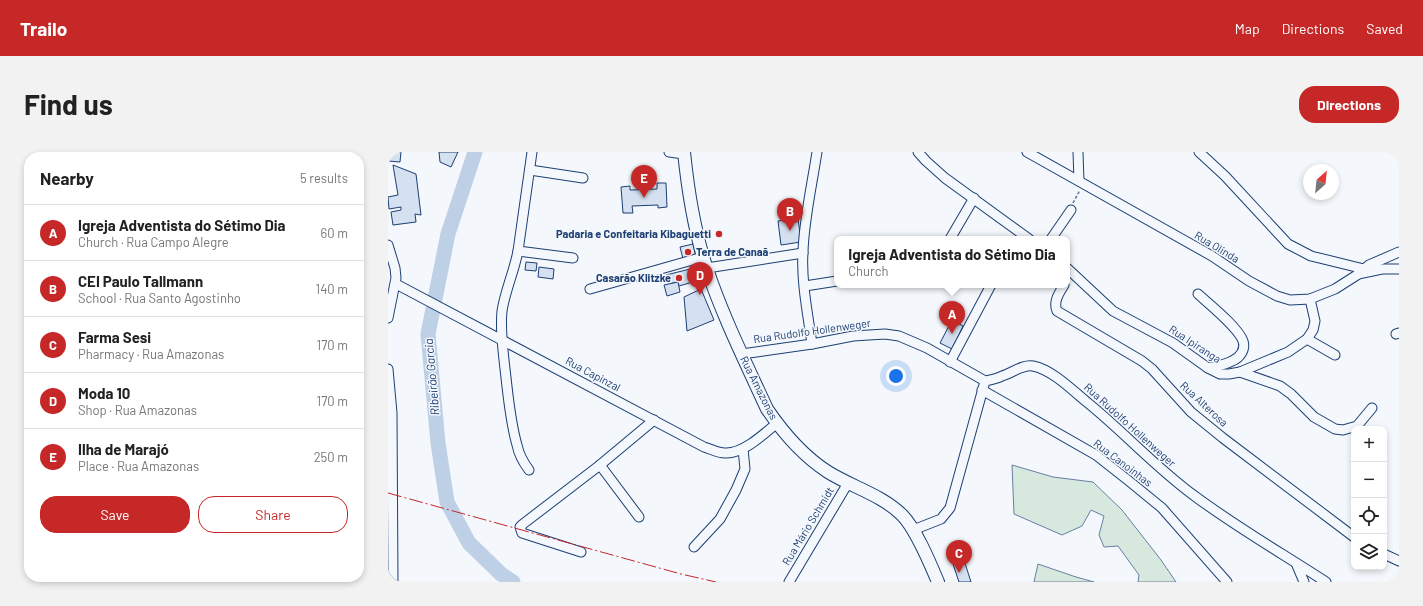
<!DOCTYPE html>
<html lang="en">
<head>
<meta charset="utf-8">
<style>
  :root { --surface:#fff; --page:#f2f2f2; --text:#222; --muted:#767676; --line:#e0e0e0; --accent:#c62828 }
  body { margin:0; font-family:Barlow,sans-serif; background:var(--page); color:var(--text) }
  .controls { position:absolute; right:12px; bottom:12px; display:grid; overflow:hidden; border-radius:8px; box-shadow:0 2px 6px #0003 }
  .controls button { width:36px; height:36px; display:grid; place-items:center; padding:0; border:0; border-bottom:1px solid var(--line); background:var(--surface); color:var(--text); font:20px sans-serif }
  .compass { position:absolute; left:915px; top:12px; width:36px; height:36px; border-radius:50%; background:var(--surface); box-shadow:0 2px 6px #0003; rotate:27deg }
  .you { position:absolute; left:508px; top:224px; width:14px; height:14px; margin:-10px; border:3px solid #fff; border-radius:50%; background:#1a73e8; box-shadow:0 0 0 6px #1a73e833 }
  .badge { display:grid; place-items:center; width:26px; height:26px; border-radius:50%; background:var(--accent); color:#fff; font-size:13px; font-weight:700 }
  .pin { position:absolute; translate:-50% -33px; filter:drop-shadow(0 1px 2px #0008) }
  .pin::after { content:''; position:absolute; top:21px; width:14px; height:12px; background:inherit; clip-path:polygon(0 0,100% 0,50% 100%) }
  .popup { position:absolute; left:446px; top:84px; width:236px; height:52px; box-sizing:border-box; display:grid; place-content:center; border-radius:8px; background:var(--surface); filter:drop-shadow(0 1px 3px #0005); font-size:13px; white-space:nowrap; color:var(--muted) }
  .popup b { font-size:15px; color:var(--text) }
  .popup::after { content:''; position:absolute; left:50%; top:100%; margin-left:-8px; border:8px solid transparent; border-top-color:var(--surface) }
  .list { margin:0; padding:0; list-style:none }
  h2 { display:flex; justify-content:space-between; align-items:center; height:52px; margin:0; padding:0 16px; font-size:17px }
  h2 small { font-size:13px; font-weight:400; color:var(--muted) }
  .list li { display:grid; grid-template-columns:26px 1fr auto; gap:12px; align-items:center; box-sizing:border-box; height:56px; padding:0 16px; border-top:1px solid var(--line) }
  .list b { display:block; font-size:15px; white-space:nowrap }
  .list p { margin:0; font-size:13px; white-space:nowrap; color:var(--muted) }
  .list em { font-size:13px; font-style:normal; color:var(--muted) }
  .actions { display:flex; gap:8px; padding:12px 16px }
  .actions a { flex:1; padding:9px 0; border:1px solid var(--accent); border-radius:16px; text-align:center; font-size:14px; color:var(--accent) }
  .actions .main { background:var(--accent); color:#fff }
  .icon { flex:none; width:22px; height:22px; fill:none; stroke:currentColor; stroke-width:2; stroke-linecap:round; stroke-linejoin:round }
  .map { position:relative; flex:none; width:1011px; height:430px; overflow:hidden; border-radius:16px }
  header { display:flex; align-items:center; gap:24px; box-sizing:border-box; height:56px; padding:0 20px; background:var(--accent); color:#fff }
  header strong { font-size:19px }
  nav { display:flex; gap:22px; margin-inline-start:auto; font-size:14px }
  .intro { display:flex; align-items:center; justify-content:space-between; box-sizing:border-box; height:96px; padding:0 24px }
  h1 { margin:0; font-size:28px }
  .button { padding:10px 18px; border-radius:16px; background:var(--accent); color:#fff; font-size:14px; font-weight:700 }
  main { display:flex; gap:24px; padding:0 24px }
  aside { flex:1; background:var(--surface); border-radius:16px; box-shadow:0 2px 6px #0003 }
  .map>svg:first-child { display:block }
  .green { fill:#d7e8df; stroke:#687fa3 }
  .lines { fill:none; stroke-linecap:round; stroke-linejoin:round }
  .river { stroke:#bed0e5; stroke-width:15 }
  .building { fill:#d5e0f0; stroke:#1d3f73 }
  .minor-casing { stroke:#1d3f73; stroke-width:11 }
  .major-casing { stroke:#1d3f73; stroke-width:14 }
  .path { stroke:#5e769c; stroke-width:1.5; stroke-dasharray:3 2; stroke-linecap:butt }
  .minor { stroke:#f4f7fb; stroke-width:9 }
  .major { stroke:#f4f7fb; stroke-width:12 }
  .power { stroke:#c62828; stroke-width:1; stroke-dasharray:14 3 2 3; stroke-linecap:butt }
  .poi-dot { fill:#c62828; stroke:#f4f7fb; stroke-width:1.5 }
  .labels { text-anchor:middle; stroke-width:3; stroke-linejoin:round; paint-order:stroke }
  .poi-label { font-size:11px; font-weight:bold; fill:#1d3f73; stroke:#f4f7fb; text-anchor:end }
  .street-label { font-size:11px; fill:#1d3f73; stroke:#f4f7fb }
  .water-label { font-size:12px; font-style:italic; fill:#1d3f73; stroke:#f4f7fb }
</style>
</head>
<body>
<header>
<strong>Trailo</strong>
<nav><a>Map</a><a>Directions</a><a>Saved</a></nav>
</header>
<div class="intro"><h1>Find us</h1><a class="button">Directions</a></div>
<main>
<aside>
<h2>Nearby<small>5 results</small></h2>
<ul class="list">
<li><span class="badge">A</span><div><b>Igreja Adventista do Sétimo Dia</b><p>Church · Rua Campo Alegre</p></div><em>60 m</em></li>
<li><span class="badge">B</span><div><b>CEI Paulo Tallmann</b><p>School · Rua Santo Agostinho</p></div><em>140 m</em></li>
<li><span class="badge">C</span><div><b>Farma Sesi</b><p>Pharmacy · Rua Amazonas</p></div><em>170 m</em></li>
<li><span class="badge">D</span><div><b>Moda 10</b><p>Shop · Rua Amazonas</p></div><em>170 m</em></li>
<li><span class="badge">E</span><div><b>Ilha de Marajó</b><p>Place · Rua Amazonas</p></div><em>250 m</em></li>
</ul>
<div class="actions"><a class="main">Save</a><a>Share</a></div>
</aside>
<div class="map">
<svg width="1011" height="430" viewBox="0 0 1011 430">
  <rect width="100%" height="100%" fill="#f4f7fb"/>
  <!-- green -->
  <g class="green">
    <path d="M624 313 665 325 705 330 734 358 773 408 788 430H750L751 423 730 394 716 395 711 383 716 364 703 358 694 374 674 383 626 362Z"/>
    <path d="M650 412 688 425 706 430H646Z"/>
  </g>
  <g class="lines">
    <!-- river -->
    <path class="river" d="M87 0 60 82 40 182 50 291 59 350 81 391 113 422 125 430"/>
  </g>
  <!-- building -->
  <g class="building">
    <path d="M0 0H13L12 10 0 9Z"/>
    <path d="M51 0H70L63 15 52 10Z"/>
    <path d="M5 13 28 22 33 63 27 62 28 70 5 73 3 60 13 58V55L1 57 0 45 10 43Z"/>
    <path d="M269 31H278L279 55 270 56V53L244 54 245 61H235L233 35 242 34V38L269 37Z"/>
    <path d="M410 66 413 90 393 93 390 69Z"/>
    <path d="M305 92 308 105 295 107 292 95Z"/>
    <path d="M138 110 149 111 148 119 137 118Z"/>
    <path d="M151 115 166 117 165 127 150 125Z"/>
    <path d="M302 117 305 130 291 134 290 130 280 132 278 123Z"/>
    <path d="M290 130 292 140 279 144 276 133Z"/>
    <path d="M313 137 326 168 299 179 296 145Z"/>
    <path d="M564 168 575 174 564 197 552 191Z"/>
    <path d="M576 408 583 430H571L565 412Z"/>
  </g>
  <g class="lines">
    <defs>
      <g id="minor">
        <path d="M281 0 296 2"/>
        <path d="M530 0 538 9 557 26 641 87"/>
        <path d="M639 0 824 104 861 129 889 144 902 148 922 147 947 137 969 123 981 113 1011 100"/>
        <path d="M690 0 691 29"/>
        <path d="M811 0 837 24 900 92 923 104 976 117"/>
        <path d="M142 18 195 26"/>
        <path d="M562 87 586 46"/>
        <path d="M663 87 683 58"/>
        <path d="M0 93 7 116 8 126 0 166"/>
        <path d="M130 99 185 106"/>
        <path d="M319 116 415 101"/>
        <path d="M679 116 725 159 785 191 820 216 832 222H841L852 220 900 200 919 187 925 178 927 169 922 147"/>
        <path d="M970 122 994 117H1011"/>
        <path d="M8 132 316 295C323 297 330 301 337 301 355 302 376 282 389 271"/>
        <path d="M676 133C671 141 665 150 669 159L754 209 764 217 803 260 835 286 966 385"/>
        <path d="M417 134 449 129"/>
        <path d="M202 137 315 105"/>
        <path d="M810 142C821 152 850 175 855 189 858 197 852 206 844 209 837 213 828 214 820 216"/>
        <path d="M1008 182 1011 181"/>
        <path d="M919 187 947 203"/>
        <path d="M424 192C420 163 413 129 415 100 416 67 424 33 429 0"/>
        <path d="M354 202 424 192 465 184 497 182 511 184 539 196 597 229C602 228 609 227 614 224 624 221 635 212 645 214 665 218 685 239 700 251 737 281 769 317 808 345 850 376 895 402 938 430"/>
        <path d="M562 210 603 133"/>
        <path d="M0 217 4 261 5 430"/>
        <path d="M852 220 892 234 903 242 926 265 947 277 955 278 969 274 984 256"/>
        <path d="M594 238 708 303 741 329 774 356 839 430"/>
        <path d="M212 313 251 365"/>
        <path d="M141 318C135 310 131 303 129 293 122 269 120 242 117 217 115 198 112 178 114 159 117 139 126 120 130 99L144 0"/>
        <path d="M525 378 553 367 562 356 596 233"/>
        <path d="M306 395 332 367 348 338 357 317 355 297"/>
        <path d="M193 400 134 381 132 375 135 372 212 313 266 268"/>
        <path d="M996 402 1011 409"/>
        <path d="M908 411 916 430"/>
        <path d="M401 430 460 331"/>
      </g>
      <path id="major" d="M296 0C300 39 306 79 319 117 335 165 358 211 379 257 396 282 415 304 440 320 464 335 494 343 514 363 528 377 542 411 550 430"/>
    </defs>
    <!-- minor casing -->
    <use href="#minor" class="minor-casing"/>
    <!-- major casing -->
    <use href="#major" class="major-casing"/>
    <!-- path -->
    <path class="path" d="M685 51 692 38"/>
    <!-- minor -->
    <use href="#minor" class="minor"/>
    <!-- major -->
    <use href="#major" class="major"/>
    <!-- power -->
    <path class="power" d="M0 341 293 422 328 430"/>
  </g>
  <!-- markers -->
  <g class="poi-dot">
    <circle cx="331" cy="82" r="4"/>
    <circle cx="300" cy="100" r="4"/>
    <circle cx="291" cy="126" r="4"/>
  </g>
  <g class="labels">
    <!-- poi labels -->
    <g class="poi-label">
      <text x="323" y="86">Padaria e Confeitaria Kibaguetti</text>
      <text x="308" y="104" text-anchor="start">Terra de Canaã</text>
      <text x="283" y="130">Casarão Klitzke</text>
    </g>
    <!-- street labels -->
    <g class="street-label">
      <text transform="translate(829 95) rotate(31)" y="4">Rua Olinda</text>
      <text transform="translate(424 179) rotate(-8)" y="4">Rua Rudolfo Hollenweger</text>
      <text transform="translate(807 192) rotate(33)" y="4">Rua Ipiranga</text>
      <text transform="translate(205 222) rotate(28)" y="4">Rua Capinzal</text>
      <text transform="translate(371 236) rotate(63)" y="4">Rua Amazonas</text>
      <text transform="translate(816 252) rotate(43)" y="4">Rua Alterosa</text>
      <text transform="translate(742 273) rotate(42)" y="4">Rua Rudolfo Hollenweger</text>
      <text transform="translate(735 311) rotate(37)" y="4">Rua Canoinhas</text>
      <text transform="translate(420 374) rotate(-59)" y="4">Rua Mário Schmidt</text>
    </g>
    <!-- water labels -->
    <g class="water-label">
      <text transform="translate(44 225) rotate(-95)" y="4">Ribeirão Garcia</text>
    </g>
  </g>
</svg>
<div class="controls">
<button>+</button>
<button>−</button>
<button><svg class="icon" aria-label="locate" viewBox="0 0 24 24"><circle cx="12" cy="12" r="6"/><path d="M12 2v4M12 18v4M2 12h4M18 12h4"/></svg></button>
<button><svg class="icon" aria-label="layers" viewBox="0 0 24 24"><path d="M12 4l9 5-9 5-9-5zM3 14l9 5 9-5"/></svg></button>
</div>
<svg class="compass" viewBox="-18 -18 36 36"><path d="M0-13l5 13h-10z" fill="#e53935"/><path d="M0 13l5-13h-10z" fill="#767676"/></svg>
<div class="you"></div>
<div class="pin badge" style="left:564px;top:182px">A</div>
<div class="popup"><b>Igreja Adventista do Sétimo Dia</b>Church</div>
<div class="pin badge" style="left:402px;top:79px">B</div>
<div class="pin badge" style="left:571px;top:421px">C</div>
<div class="pin badge" style="left:312px;top:143px">D</div>
<div class="pin badge" style="left:256px;top:46px">E</div>
</div>
</main>
</body>
</html>
